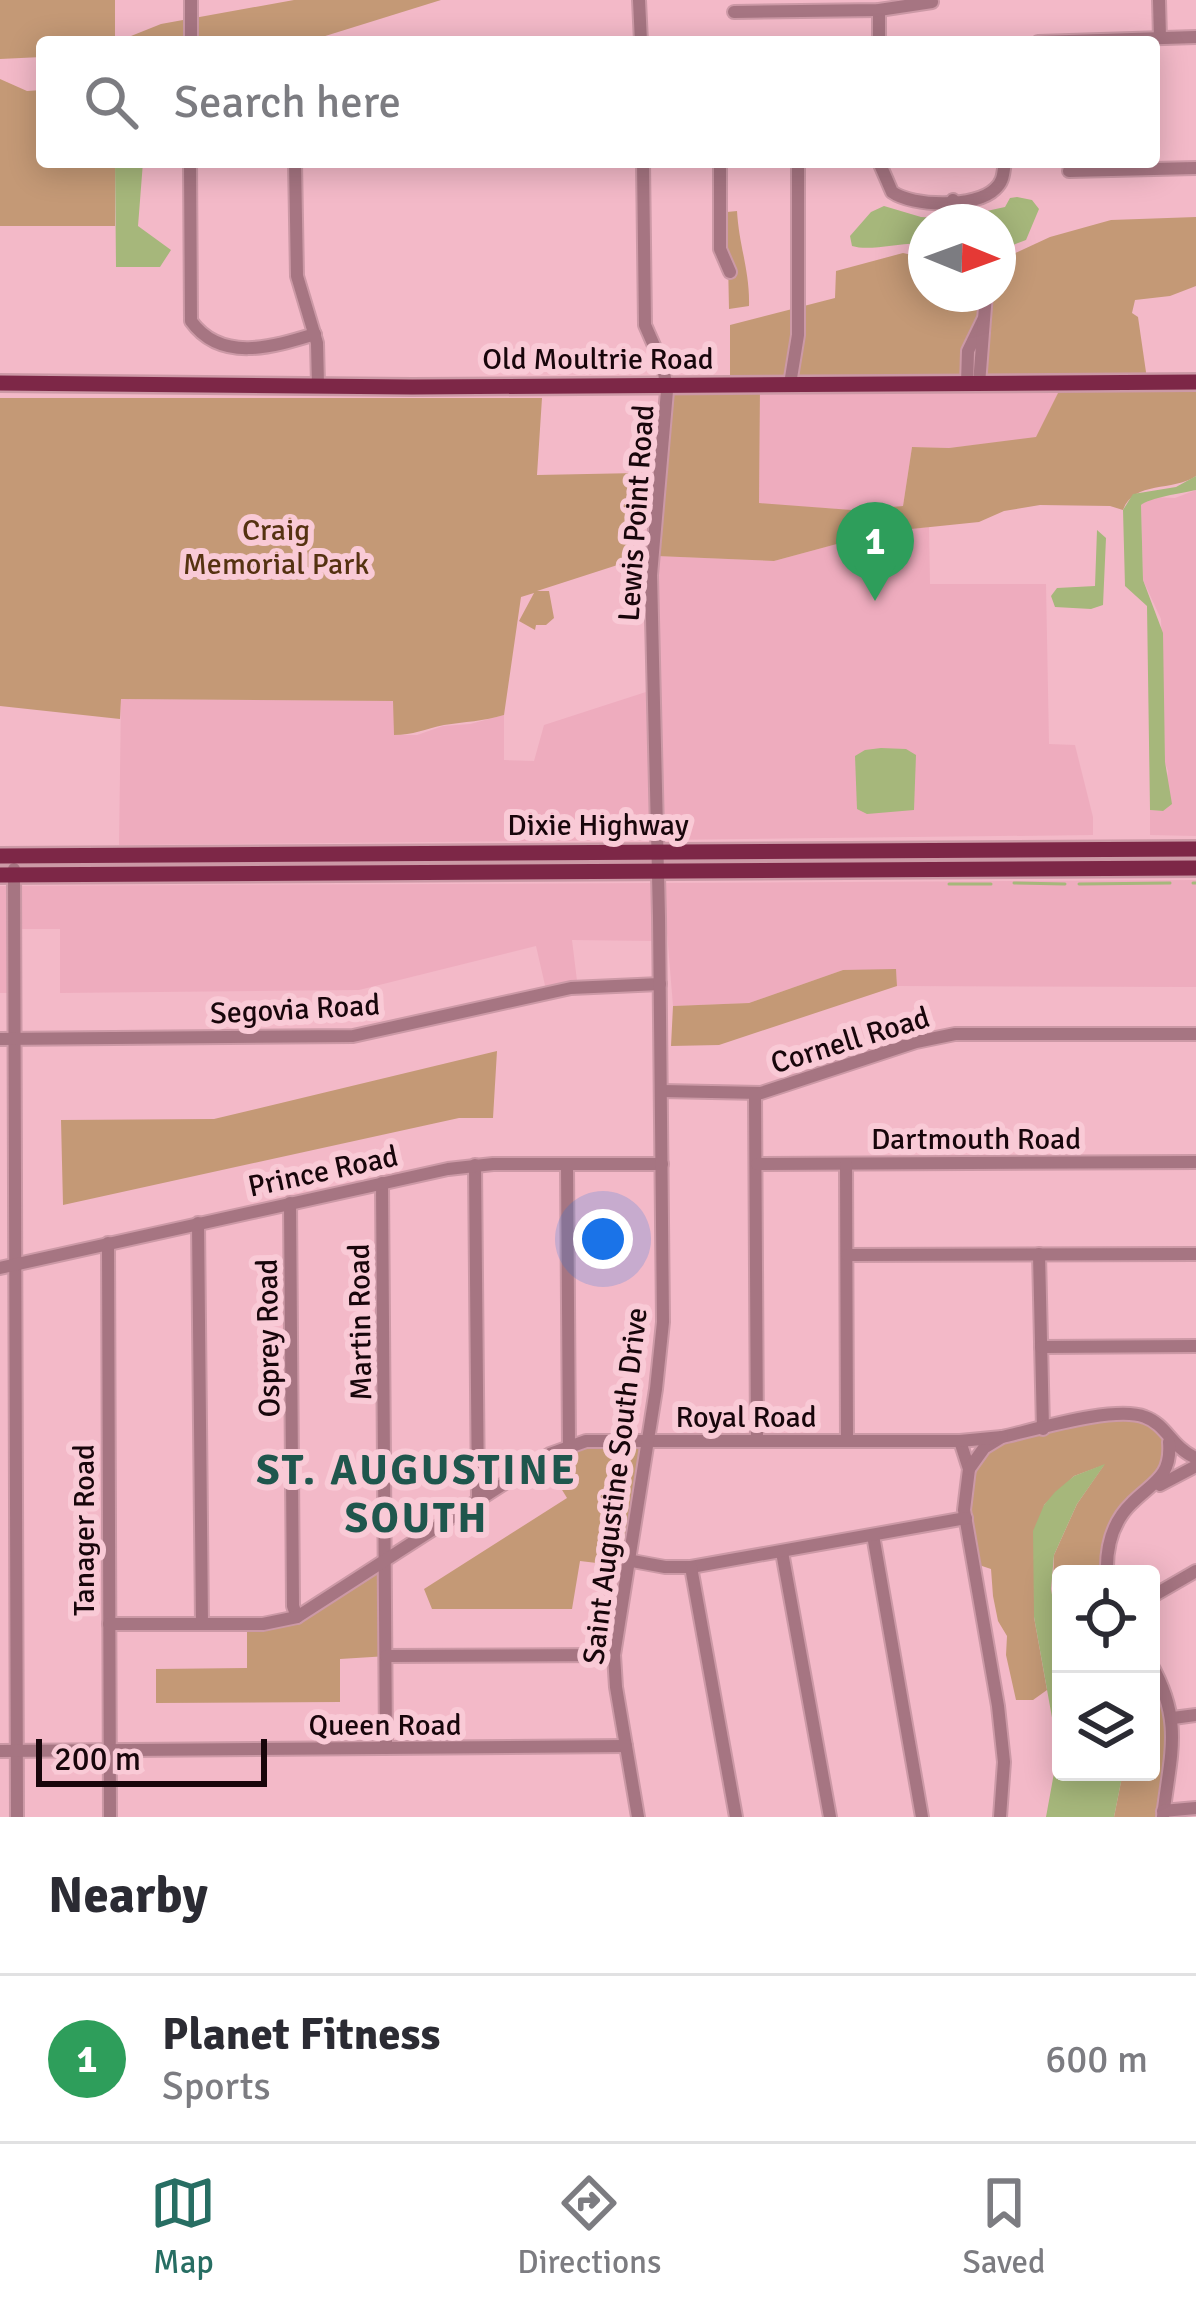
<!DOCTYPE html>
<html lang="en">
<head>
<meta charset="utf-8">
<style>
  :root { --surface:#fff; --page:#f7f7f7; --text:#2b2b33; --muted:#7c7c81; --line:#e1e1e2; --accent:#276e63 }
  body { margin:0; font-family:Signika,sans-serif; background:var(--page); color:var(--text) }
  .controls { position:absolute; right:36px; bottom:36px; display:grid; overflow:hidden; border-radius:12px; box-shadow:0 6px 30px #0003 }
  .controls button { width:108px; height:108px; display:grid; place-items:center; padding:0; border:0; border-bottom:3px solid var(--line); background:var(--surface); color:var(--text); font:60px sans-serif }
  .compass { position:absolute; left:908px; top:204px; width:108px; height:108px; border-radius:50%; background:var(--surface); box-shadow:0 6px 30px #0003; rotate:91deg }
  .scale { position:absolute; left:36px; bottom:30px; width:231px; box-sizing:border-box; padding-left:12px; border:6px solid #18060b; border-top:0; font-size:33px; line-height:42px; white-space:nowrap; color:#18060b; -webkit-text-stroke:9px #f9cad6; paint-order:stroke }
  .you { position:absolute; left:603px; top:1239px; width:42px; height:42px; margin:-30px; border:9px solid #fff; border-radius:50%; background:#1a73e8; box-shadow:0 0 0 18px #1a73e833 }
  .badge { display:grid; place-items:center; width:78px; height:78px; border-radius:50%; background:var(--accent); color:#fff; font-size:39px; font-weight:700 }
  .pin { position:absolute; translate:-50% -99px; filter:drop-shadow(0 3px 6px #0008) }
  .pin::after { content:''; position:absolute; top:63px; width:42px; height:36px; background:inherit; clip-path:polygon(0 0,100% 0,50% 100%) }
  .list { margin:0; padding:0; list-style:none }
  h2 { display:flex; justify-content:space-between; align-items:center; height:156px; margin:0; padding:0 48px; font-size:51px }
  h2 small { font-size:39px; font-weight:400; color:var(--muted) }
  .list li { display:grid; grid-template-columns:78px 1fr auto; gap:36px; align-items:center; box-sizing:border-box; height:168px; padding:0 48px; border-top:3px solid var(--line) }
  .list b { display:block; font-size:45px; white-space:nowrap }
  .list p { margin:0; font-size:39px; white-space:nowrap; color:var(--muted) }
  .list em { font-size:39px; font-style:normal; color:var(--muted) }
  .icon { flex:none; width:66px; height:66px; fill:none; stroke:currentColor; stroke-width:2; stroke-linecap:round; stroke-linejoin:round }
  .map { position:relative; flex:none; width:1196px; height:1817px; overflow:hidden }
  .search { position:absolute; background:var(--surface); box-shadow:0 6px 30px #0003; left:36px; right:36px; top:36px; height:132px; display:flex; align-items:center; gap:30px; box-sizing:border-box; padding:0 42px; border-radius:12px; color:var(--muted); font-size:45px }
  .sheet { height:324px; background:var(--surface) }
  nav { display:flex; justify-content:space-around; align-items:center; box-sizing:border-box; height:168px; border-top:3px solid var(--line); background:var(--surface); font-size:33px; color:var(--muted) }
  nav a { display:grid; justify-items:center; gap:6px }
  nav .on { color:var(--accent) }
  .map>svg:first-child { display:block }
  .built { fill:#eeacbe }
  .green { fill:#c49976 }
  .water { fill:#a6b77b }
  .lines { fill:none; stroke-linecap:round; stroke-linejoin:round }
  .stream { stroke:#a6b77b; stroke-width:3 }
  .minor-casing { stroke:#cc99a6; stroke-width:16 }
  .major-casing { stroke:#cc99a6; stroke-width:20 }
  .minor { stroke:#a67582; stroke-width:12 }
  .major { stroke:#7d2747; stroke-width:15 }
  .labels { text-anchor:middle; stroke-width:12; stroke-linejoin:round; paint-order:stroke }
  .street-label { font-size:30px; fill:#18060b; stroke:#f9cad6 }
  .park-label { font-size:30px; fill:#553211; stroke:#f9cad6 }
  .district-label { font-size:42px; font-weight:bold; letter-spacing:3px; fill:#1f564d; stroke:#f9cad6 }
</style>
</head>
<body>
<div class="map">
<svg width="1196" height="1817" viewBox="0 0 1196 1817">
  <rect width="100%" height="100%" fill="#f3b9c8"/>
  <!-- built -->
  <g class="built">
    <path d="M1061 387 1037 438 949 448 912 447 903 506 852 510 759 504 760 389Z"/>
    <path d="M1196 490V836L1150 835V810L1163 811 1168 771 1165 763 1161 619 1143 580 1141 505 1152 497 1175 498Z"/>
    <path d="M929 527 930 584H1046L1049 744 1075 745 1093 817V835L662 840 656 556 774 561 859 538 895 539 910 529Z"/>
    <path d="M649 691 653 840 119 845 121 699 394 701 395 735H417L443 726 470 724 504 715V760L534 761 544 725Z"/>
    <path d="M1196 880V987L897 986 896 970H843L749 1003 673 1006 663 883Z"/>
    <path d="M654 883 655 941 572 940 578 989 547 994 536 946 359 990 60 993V929H14L13 993H0V886Z"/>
  </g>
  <!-- green -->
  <g class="green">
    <path d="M0 0H115V42H42V57L0 59Z"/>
    <path d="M294 0H441L306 42H116L161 24Z"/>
    <path d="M0 79 27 91 42 90V162H115V226H0Z"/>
    <path d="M737 211C739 246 750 271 749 306L729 309 727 212Z"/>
    <path d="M1196 217V286L1170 296 1135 300 1132 313 1138 317 1147 379 730 380V325L835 298 836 271 903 253 926 258V294H998V261L1050 237 1111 220Z"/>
    <path d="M1196 386V476C1173 492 1134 480 1123 510L1110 506 1040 505 1004 511 979 522 911 529 896 539 859 538 774 561 656 556 672 389H760L759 503 852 510 903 506 912 447 949 448 1036 437 1061 387Z"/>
    <path d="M0 398H542L537 475 638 473 633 560 537 591H549L554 618 546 625H536L535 630 519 621 534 593 521 597 504 715C484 721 464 722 444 725 425 729 413 735 394 735L393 701 121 699 120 719 0 706Z"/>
    <path d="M896 969 897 986 719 1045 671 1046 673 1006 749 1003 843 970Z"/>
    <path d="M497 1051 493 1118H459L63 1205 61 1120 214 1119Z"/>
    <path d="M1137 1414C1164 1429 1179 1456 1154 1483 1147 1490 1139 1494 1133 1502 1123 1518 1114 1536 1105 1553L1109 1574H1061V1649L1052 1614 1054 1555 1077 1504 1104 1465 1074 1476 1044 1505 1034 1617 1047 1690 1033 1700H1016L1006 1655 1007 1636 998 1621 993 1596 991 1569 973 1563 967 1534 968 1471 990 1442Z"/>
    <path d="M643 1441 622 1566 580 1561 572 1609H432L424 1589 567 1498 542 1457 570 1443Z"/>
    <path d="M384 1560 388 1656 340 1659V1702L156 1703V1669L247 1668V1626L278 1624Z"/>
    <path d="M1151 1673 1172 1715 1163 1817H1114L1123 1772H1151Z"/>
  </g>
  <!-- water -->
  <g class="water">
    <path d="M115 162H143L138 226 171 250 160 267H116Z"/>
    <path d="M1017 197 1032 200 1039 209 1026 240 1013 245 998 240V222H978L982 212 1005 207 1010 198Z"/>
    <path d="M884 206 921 217 938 218 940 222H926V244C902 241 872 252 852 246L850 236 871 212Z"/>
    <path d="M1196 476V490C1182 493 1149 498 1141 505L1143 580 1163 633 1165 762 1172 804 1163 811 1150 810 1147 606 1125 586 1123 510 1133 494 1176 487Z"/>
    <path d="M1097 530 1106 538 1103 605 1091 609 1055 607 1051 596 1057 588 1095 586Z"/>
    <path d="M881 748 906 749 916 755 914 810 867 814 857 809 855 756 865 750Z"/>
    <path d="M1105 1464 1077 1504 1054 1555 1051 1589 1061 1649V1772H1123L1114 1817H1046L1058 1751 1034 1617 1033 1531 1044 1505 1055 1492 1074 1476Z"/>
  </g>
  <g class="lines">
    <!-- stream -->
    <g class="stream">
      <path d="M1014 883 1065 884"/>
      <path d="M1193 883H1196"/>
      <path d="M949 884H991"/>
      <path d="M1079 884 1170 883"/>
    </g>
    <defs>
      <g id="minor">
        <path d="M639 0 641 42"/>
        <path d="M1159 0 1160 38"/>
        <path d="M879 10V42"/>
        <path d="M734 12 879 10 932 2"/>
        <path d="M191 42V0"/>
        <path d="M1038 42 1196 37"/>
        <path d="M190 162 191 321C221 363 273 347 315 334"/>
        <path d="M295 162 297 276 317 343 318 386"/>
        <path d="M720 162V249L730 272"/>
        <path d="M879 162 892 192C913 207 976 208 995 189 1004 181 1003 173 1005 162"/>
        <path d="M1069 171 1196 168"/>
        <path d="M953 200 957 222"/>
        <path d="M790 384 798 335V162"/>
        <path d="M967 384 968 351 983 320"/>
        <path d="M979 384 986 294"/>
        <path d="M14 869 17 1817"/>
        <path d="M0 1039 353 1036 571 988 660 984"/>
        <path d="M662 1091 761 1093 916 1042 955 1034H1196"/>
        <path d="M755 1094 757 1441"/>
        <path d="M757 1164 1196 1162"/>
        <path d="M846 1164 847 1441"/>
        <path d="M475 1165 478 1500"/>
        <path d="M567 1165 569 1445"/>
        <path d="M382 1183 386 1748"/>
        <path d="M290 1203 293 1606 297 1617"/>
        <path d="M198 1223 202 1624"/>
        <path d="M108 1243 110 1817"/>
        <path d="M1039 1254 1043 1429"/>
        <path d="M847 1255 1196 1254"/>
        <path d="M0 1268 448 1169 493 1164H662"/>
        <path d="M1041 1347 1196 1346"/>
        <path d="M960 1441 969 1469 964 1510 998 1706 1004 1762 1000 1817"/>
        <path d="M969 1469 984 1448 1002 1437C1034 1430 1115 1405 1145 1417 1166 1424 1172 1448 1196 1458"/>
        <path d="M1160 1485 1196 1466"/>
        <path d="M873 1535 922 1817"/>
        <path d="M782 1552 830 1817"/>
        <path d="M627 1560 665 1567H691L966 1518"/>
        <path d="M691 1567 736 1817"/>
        <path d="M1107 1574C1106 1548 1112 1522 1132 1503 1153 1482 1172 1477 1169 1442"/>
        <path d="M1151 1597 1196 1571"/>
        <path d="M109 1624H263L297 1617 550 1454 586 1441H960L1002 1437"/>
        <path d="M386 1656 614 1655"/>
        <path d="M1151 1664C1184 1723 1170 1754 1163 1817"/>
        <path d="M1173 1718 1196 1715"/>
        <path d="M0 1751 626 1746"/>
        <path d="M1163 1811 1196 1808"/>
        <path d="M638 1817 616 1687 614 1655 656 1389 663 1322 659 917 651 575 667 391 663 366 645 325 643 162"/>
      </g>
      <g id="major">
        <path d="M0 383 412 387 1196 382"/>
        <path d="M0 856 1196 849"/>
        <path d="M0 875 1196 868"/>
      </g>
    </defs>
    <!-- minor casing -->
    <use href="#minor" class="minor-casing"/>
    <!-- major casing -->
    <use href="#major" class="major-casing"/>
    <!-- minor -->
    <use href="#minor" class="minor"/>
    <!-- major -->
    <use href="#major" class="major"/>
  </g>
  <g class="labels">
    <!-- street labels -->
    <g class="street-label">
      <text x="598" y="369">Old Moultrie Road</text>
      <text transform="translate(636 513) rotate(-86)" y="10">Lewis Point Road</text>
      <text x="598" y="835">Dixie Highway</text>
      <text transform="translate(295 1009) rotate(-3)" y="10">Segovia Road</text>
      <text transform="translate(850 1040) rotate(-17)" y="10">Cornell Road</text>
      <text x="976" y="1149">Dartmouth Road</text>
      <text transform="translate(323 1171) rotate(-12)" y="10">Prince Road</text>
      <text transform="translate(360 1322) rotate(-91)" y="10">Martin Road</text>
      <text transform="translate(268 1338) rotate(-91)" y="10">Osprey Road</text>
      <text x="746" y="1427">Royal Road</text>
      <text transform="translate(615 1486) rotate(-83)" y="10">Saint Augustine South Drive</text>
      <text transform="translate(84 1530) rotate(-90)" y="10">Tanager Road</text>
      <text x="385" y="1735">Queen Road</text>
    </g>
    <!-- park labels -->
    <g class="park-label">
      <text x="276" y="540">Craig<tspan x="276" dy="34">Memorial Park</tspan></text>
    </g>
    <!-- district labels -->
    <g class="district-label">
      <text x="417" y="1484">ST. AUGUSTINE<tspan x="417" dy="48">SOUTH</tspan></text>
    </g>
  </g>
</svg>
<div class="controls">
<button><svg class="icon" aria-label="locate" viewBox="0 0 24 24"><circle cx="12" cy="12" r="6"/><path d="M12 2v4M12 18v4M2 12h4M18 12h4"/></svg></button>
<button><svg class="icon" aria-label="layers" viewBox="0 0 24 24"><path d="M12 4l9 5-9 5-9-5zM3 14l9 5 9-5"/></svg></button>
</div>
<svg class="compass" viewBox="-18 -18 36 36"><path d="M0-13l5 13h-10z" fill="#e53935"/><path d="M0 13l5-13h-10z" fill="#7c7c81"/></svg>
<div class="scale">200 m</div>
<div class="you"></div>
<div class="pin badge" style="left:875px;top:601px;background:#2e9e5b">1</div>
<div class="search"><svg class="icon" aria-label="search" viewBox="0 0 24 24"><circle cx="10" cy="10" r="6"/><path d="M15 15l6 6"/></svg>Search here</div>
</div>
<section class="sheet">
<h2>Nearby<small></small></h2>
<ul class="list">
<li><span class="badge" style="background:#2e9e5b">1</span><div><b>Planet Fitness</b><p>Sports</p></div><em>600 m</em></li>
</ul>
</section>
<nav>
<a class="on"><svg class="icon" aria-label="map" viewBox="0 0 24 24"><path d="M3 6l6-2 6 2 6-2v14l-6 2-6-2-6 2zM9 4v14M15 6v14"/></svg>Map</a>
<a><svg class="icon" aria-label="directions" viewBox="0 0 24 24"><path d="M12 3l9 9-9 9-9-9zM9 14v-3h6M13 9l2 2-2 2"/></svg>Directions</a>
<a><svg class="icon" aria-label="saved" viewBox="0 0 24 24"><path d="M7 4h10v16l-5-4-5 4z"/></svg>Saved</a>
</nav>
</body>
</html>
